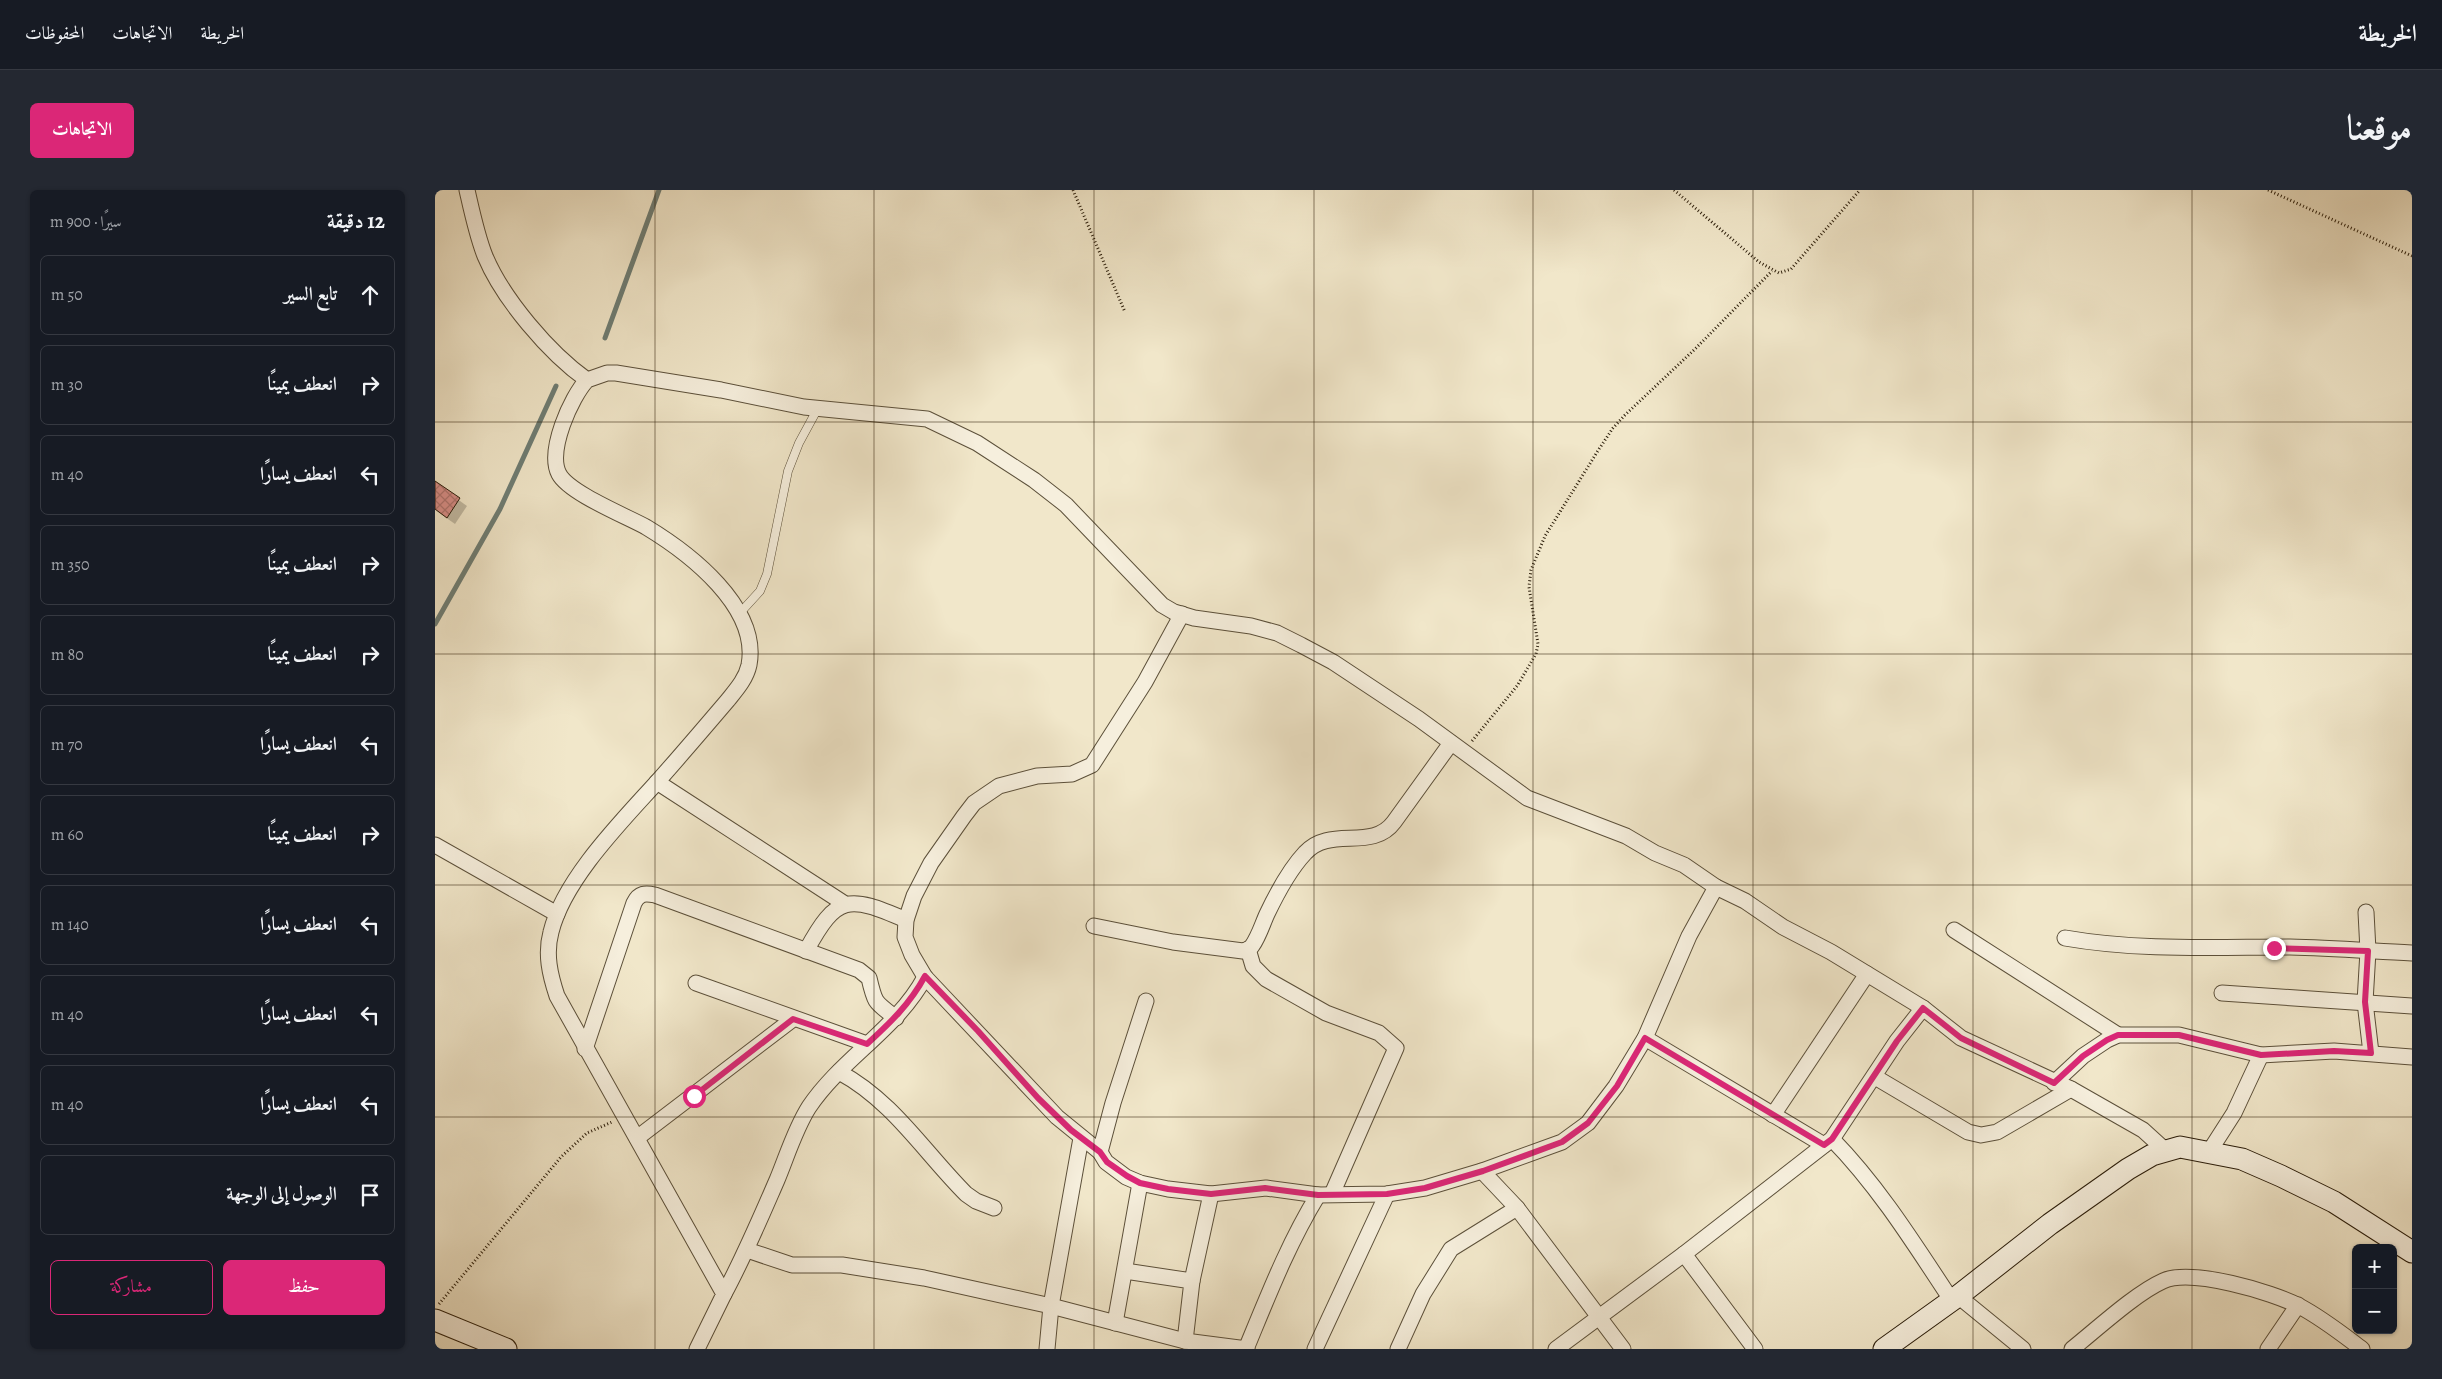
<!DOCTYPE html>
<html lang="ar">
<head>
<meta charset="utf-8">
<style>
  :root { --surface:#171b24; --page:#242831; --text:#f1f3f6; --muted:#9ea1a6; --line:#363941; --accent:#db2777 }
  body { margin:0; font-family:Alegreya,Amiri,serif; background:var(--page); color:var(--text); direction:rtl }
  .controls { position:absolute; right:15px; bottom:15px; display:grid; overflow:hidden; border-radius:8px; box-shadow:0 1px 4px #0004 }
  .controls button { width:45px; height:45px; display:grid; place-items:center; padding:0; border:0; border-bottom:1px solid var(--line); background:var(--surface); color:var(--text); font:25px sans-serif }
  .stop { position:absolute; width:15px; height:15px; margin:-11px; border:4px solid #db2777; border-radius:50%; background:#fff }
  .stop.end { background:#db2777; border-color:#fff; box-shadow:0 1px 5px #0008 }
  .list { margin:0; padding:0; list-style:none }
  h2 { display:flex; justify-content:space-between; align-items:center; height:65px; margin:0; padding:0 20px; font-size:21px }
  h2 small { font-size:16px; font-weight:400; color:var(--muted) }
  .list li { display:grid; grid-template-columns:32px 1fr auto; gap:15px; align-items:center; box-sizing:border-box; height:80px; margin:0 10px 10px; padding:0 10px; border:1px solid var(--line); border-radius:8px }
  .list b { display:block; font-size:19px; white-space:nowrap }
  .list em { font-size:16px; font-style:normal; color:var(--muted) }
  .actions { display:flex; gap:10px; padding:15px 20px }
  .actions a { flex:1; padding:11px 0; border:1px solid var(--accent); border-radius:8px; text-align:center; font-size:18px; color:var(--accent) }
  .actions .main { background:var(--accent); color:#fff }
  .icon { flex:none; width:28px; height:28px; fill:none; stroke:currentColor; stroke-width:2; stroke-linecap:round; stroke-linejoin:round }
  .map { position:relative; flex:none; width:1977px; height:1159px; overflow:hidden; direction:ltr; border-radius:8px }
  header { display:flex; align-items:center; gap:30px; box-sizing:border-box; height:70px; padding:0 25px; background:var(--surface); border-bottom:1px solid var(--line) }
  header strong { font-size:24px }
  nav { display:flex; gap:28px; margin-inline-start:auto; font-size:18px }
  .intro { display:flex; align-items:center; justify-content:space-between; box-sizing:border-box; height:120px; padding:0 30px }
  h1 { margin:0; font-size:35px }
  .button { padding:12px 22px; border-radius:8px; background:var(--accent); color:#fff; font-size:18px; font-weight:700 }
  main { display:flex; gap:30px; padding:0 30px }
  aside { flex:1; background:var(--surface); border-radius:8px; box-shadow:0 1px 4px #0004 }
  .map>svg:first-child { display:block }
  .shadow { fill:#0003 }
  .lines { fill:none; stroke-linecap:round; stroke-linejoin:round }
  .stream { stroke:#6f7e75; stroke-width:5 }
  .building { fill:url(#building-cross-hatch); stroke:#2b1d0a }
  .lane-casing { stroke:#5c503a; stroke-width:9 }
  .street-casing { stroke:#5c503a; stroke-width:17 }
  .secondary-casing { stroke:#2b1d0a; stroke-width:23 }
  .path { stroke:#2b1d0a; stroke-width:3; stroke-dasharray:1 2.5; stroke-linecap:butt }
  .lane { stroke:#f6efdd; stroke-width:8 }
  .street { stroke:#f6efdd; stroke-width:15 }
  .secondary { stroke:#f6efdd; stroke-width:21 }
  .route { stroke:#db2777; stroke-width:6 }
  .grid { fill:none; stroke:#2b1d0a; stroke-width:1; stroke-opacity:0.55 }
</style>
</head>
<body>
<header>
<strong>الخريطة</strong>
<nav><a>الخريطة</a><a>الاتجاهات</a><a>المحفوظات</a></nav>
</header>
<div class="intro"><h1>موقعنا</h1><a class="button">الاتجاهات</a></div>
<main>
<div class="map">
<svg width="1977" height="1159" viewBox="0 0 1977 1159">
  <defs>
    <pattern id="building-cross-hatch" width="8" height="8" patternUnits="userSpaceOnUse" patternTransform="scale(1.25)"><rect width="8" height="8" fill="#d68d86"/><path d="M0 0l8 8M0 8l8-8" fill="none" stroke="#ae736c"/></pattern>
  </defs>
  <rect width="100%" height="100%" fill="#f1e7ca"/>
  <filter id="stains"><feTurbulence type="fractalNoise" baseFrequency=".004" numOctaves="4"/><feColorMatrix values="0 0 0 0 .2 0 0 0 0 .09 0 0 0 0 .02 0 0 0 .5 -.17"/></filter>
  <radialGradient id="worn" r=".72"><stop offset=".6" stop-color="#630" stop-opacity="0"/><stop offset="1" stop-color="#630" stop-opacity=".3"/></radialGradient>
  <!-- shadow -->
  <path class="shadow" d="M0 293 32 316 20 334 0 320Z"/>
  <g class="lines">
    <!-- stream -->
    <g class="stream">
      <path d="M170 148 224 0"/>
      <path d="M0 434 65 319 121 196"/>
    </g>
  </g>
  <!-- building -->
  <path class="building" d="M0 291 25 308 12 328 0 319Z"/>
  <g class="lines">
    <defs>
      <path id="lane" d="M304 424 325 401 332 384 353 281 364 253 383 218"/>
      <g id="street">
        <path d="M32 0C37 22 42 46 50 66 68 109 114 163 152 190"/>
        <path d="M747 424 710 492 657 575 637 584 602 586 564 596 539 613 529 626 496 673 479 706 471 730 470 747 477 765 490 787 622 927 665 962 671 972 691 987 705 993 733 999 776 1004 831 998 883 1005 952 1004 990 998 1047 981 1127 952 1153 933 1181 896 1210 848 1254 746 1281 697"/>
        <path d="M222 592 410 714"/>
        <path d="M0 655 122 724"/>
        <path d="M1931 722 1933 761 1930 812 1936 863"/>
        <path d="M659 736 738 752 808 761C812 760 815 759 817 756 824 746 827 735 832 724 842 703 854 680 870 663 895 635 937 662 959 632L1016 553"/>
        <path d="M1519 740 1683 845"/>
        <path d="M1630 748C1704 761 1780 757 1855 757 1896 758 1936 761 1977 763"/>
        <path d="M813 759 818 776 831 789 891 823 944 843 961 858 897 1004"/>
        <path d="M371 761C402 704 413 705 471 730"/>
        <path d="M261 793 432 854"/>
        <path d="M1787 803 1977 816"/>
        <path d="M1210 848 1389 955"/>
        <path d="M150 859 199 713C204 703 210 703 220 705L424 780 434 788C440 814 440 812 461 828"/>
        <path d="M404 882C458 911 489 962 531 1004L541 1011 559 1018"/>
        <path d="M1440 887 1533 942 1546 945 1562 942 1636 899"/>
        <path d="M1619 893 1648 866 1672 850 1683 845H1744L1826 865 1899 861 1977 867"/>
        <path d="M1338 925 1432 784"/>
        <path d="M202 948 358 829"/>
        <path d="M1397 949C1444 997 1480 1055 1517 1111"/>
        <path d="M665 962 678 913 711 811"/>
        <path d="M1774 962 1799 923 1826 865"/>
        <path d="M1047 981 1082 1018 1188 1159"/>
        <path d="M312 1060 357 1075H407L489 1088 616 1116 750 1151 812 1159"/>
        <path d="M1249 1064 1320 1159"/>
        <path d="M690 1081 757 1091 750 1151"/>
        <path d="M757 1091 776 1004"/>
        <path d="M289 1104C309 1067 325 1029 342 990 352 966 360 939 374 917 407 868 462 839 490 787"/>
        <path d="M1523 1106 1588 1159"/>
        <path d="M680 1133 705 993"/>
        <path d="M262 1159 289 1104 122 806C115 785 110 764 116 742 129 689 187 631 223 591 247 564 270 537 293 510 301 500 311 489 314 475 325 417 254 363 211 337 191 326 134 303 124 284 112 261 136 207 152 190L172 183H181L286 200 369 217 492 229 542 253 599 290 631 315 727 415 739 422 759 428 816 436 842 443 866 455 898 472 984 529 1092 608 1191 646 1220 663 1249 675 1281 697 1310 711 1348 737 1396 762 1488 818 1526 848 1636 899 1708 940 1730 960"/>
        <path d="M612 1159 616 1116 646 948"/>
        <path d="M811 1159C833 1106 853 1054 883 1005"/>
        <path d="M880 1159 952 1004"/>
        <path d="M963 1159 988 1104 1016 1059 1082 1018"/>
        <path d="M1121 1159 1249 1064 1397 949 1462 851 1488 818"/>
        <path d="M1637 1159C1662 1139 1701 1103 1728 1091 1756 1078 1837 1102 1864 1116 1887 1128 1907 1144 1927 1159"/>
        <path d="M1833 1159 1863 1115"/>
      </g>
      <g id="secondary">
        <path d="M0 1130 71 1159"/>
        <path d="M1449 1159 1523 1106 1615 1034 1693 979 1717 965 1745 957 1807 969 1846 986 1899 1012 1977 1062"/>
      </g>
    </defs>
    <!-- lane casing -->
    <use href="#lane" class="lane-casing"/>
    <!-- street casing -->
    <use href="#street" class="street-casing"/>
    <!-- secondary casing -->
    <use href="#secondary" class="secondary-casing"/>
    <!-- path -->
    <g class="path">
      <path d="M638 0 690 122"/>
      <path d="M1239 0 1324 72 1344 83 1356 79 1425 0"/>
      <path d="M1833 0 1977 66"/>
      <path d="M1037 551 1082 496 1101 464 1103 454 1094 397 1096 380 1110 346 1164 259 1178 238 1190 225 1260 159 1337 81"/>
      <path d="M4 1114 126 967 152 943 177 932"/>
    </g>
    <!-- lane -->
    <use href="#lane" class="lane"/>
    <!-- street -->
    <use href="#street" class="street"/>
    <!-- secondary -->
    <use href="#secondary" class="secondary"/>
  </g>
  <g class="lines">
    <!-- route -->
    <path class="route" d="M259 906 358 829 432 854C455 833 475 814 490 786L543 841 603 908 636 940 665 962 672 972 692 986 705 993 733 999 776 1004 830 998 883 1005 952 1004 990 998 1048 981 1127 952 1153 933 1182 896 1210 848 1389 955 1397 949 1462 851 1488 818 1526 848 1619 893 1648 866 1672 850 1683 845H1744L1826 865 1899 861 1936 863 1930 812 1933 761 1839 758"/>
  </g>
  <!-- grid -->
  <path class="grid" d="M220 0V1159M439 0V1159M659 0V1159M879 0V1159M1098 0V1159M1318 0V1159M1538 0V1159M1757 0V1159M0 232H1977M0 464H1977M0 695H1977M0 927H1977"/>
  <rect width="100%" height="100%" filter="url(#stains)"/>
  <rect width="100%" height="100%" fill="url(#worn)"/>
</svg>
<div class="controls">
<button>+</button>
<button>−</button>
</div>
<div class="stop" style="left:259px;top:906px"></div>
<div class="stop end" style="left:1839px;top:758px"></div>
</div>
<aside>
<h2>12 دقيقة<small>سيرًا · 900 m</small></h2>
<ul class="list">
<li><svg class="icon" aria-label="ahead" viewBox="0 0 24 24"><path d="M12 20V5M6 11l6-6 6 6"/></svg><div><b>تابع السير</b></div><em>50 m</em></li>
<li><svg class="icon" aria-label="right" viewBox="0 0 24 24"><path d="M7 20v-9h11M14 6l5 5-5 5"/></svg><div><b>انعطف يمينًا</b></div><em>30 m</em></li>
<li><svg class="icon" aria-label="left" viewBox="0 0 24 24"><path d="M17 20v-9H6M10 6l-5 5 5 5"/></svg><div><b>انعطف يسارًا</b></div><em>40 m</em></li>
<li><svg class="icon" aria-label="right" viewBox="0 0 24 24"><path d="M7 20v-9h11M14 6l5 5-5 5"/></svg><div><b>انعطف يمينًا</b></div><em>350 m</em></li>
<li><svg class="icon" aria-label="right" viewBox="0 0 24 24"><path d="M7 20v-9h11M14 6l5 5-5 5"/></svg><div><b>انعطف يمينًا</b></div><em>80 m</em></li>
<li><svg class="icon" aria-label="left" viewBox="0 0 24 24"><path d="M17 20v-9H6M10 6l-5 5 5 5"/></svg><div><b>انعطف يسارًا</b></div><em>70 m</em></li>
<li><svg class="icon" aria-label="right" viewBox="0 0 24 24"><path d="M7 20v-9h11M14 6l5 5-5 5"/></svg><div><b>انعطف يمينًا</b></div><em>60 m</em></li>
<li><svg class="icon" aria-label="left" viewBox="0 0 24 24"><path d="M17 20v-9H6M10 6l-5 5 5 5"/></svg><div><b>انعطف يسارًا</b></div><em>140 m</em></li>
<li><svg class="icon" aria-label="left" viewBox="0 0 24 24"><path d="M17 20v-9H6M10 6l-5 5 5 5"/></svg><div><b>انعطف يسارًا</b></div><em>40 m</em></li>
<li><svg class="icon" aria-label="left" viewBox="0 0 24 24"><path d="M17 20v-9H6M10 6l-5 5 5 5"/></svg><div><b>انعطف يسارًا</b></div><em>40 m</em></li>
<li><svg class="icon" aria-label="arrive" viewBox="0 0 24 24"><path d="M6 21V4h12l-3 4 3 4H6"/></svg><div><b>الوصول إلى الوجهة</b></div></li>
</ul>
<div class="actions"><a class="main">حفظ</a><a>مشاركة</a></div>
</aside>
</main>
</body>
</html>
